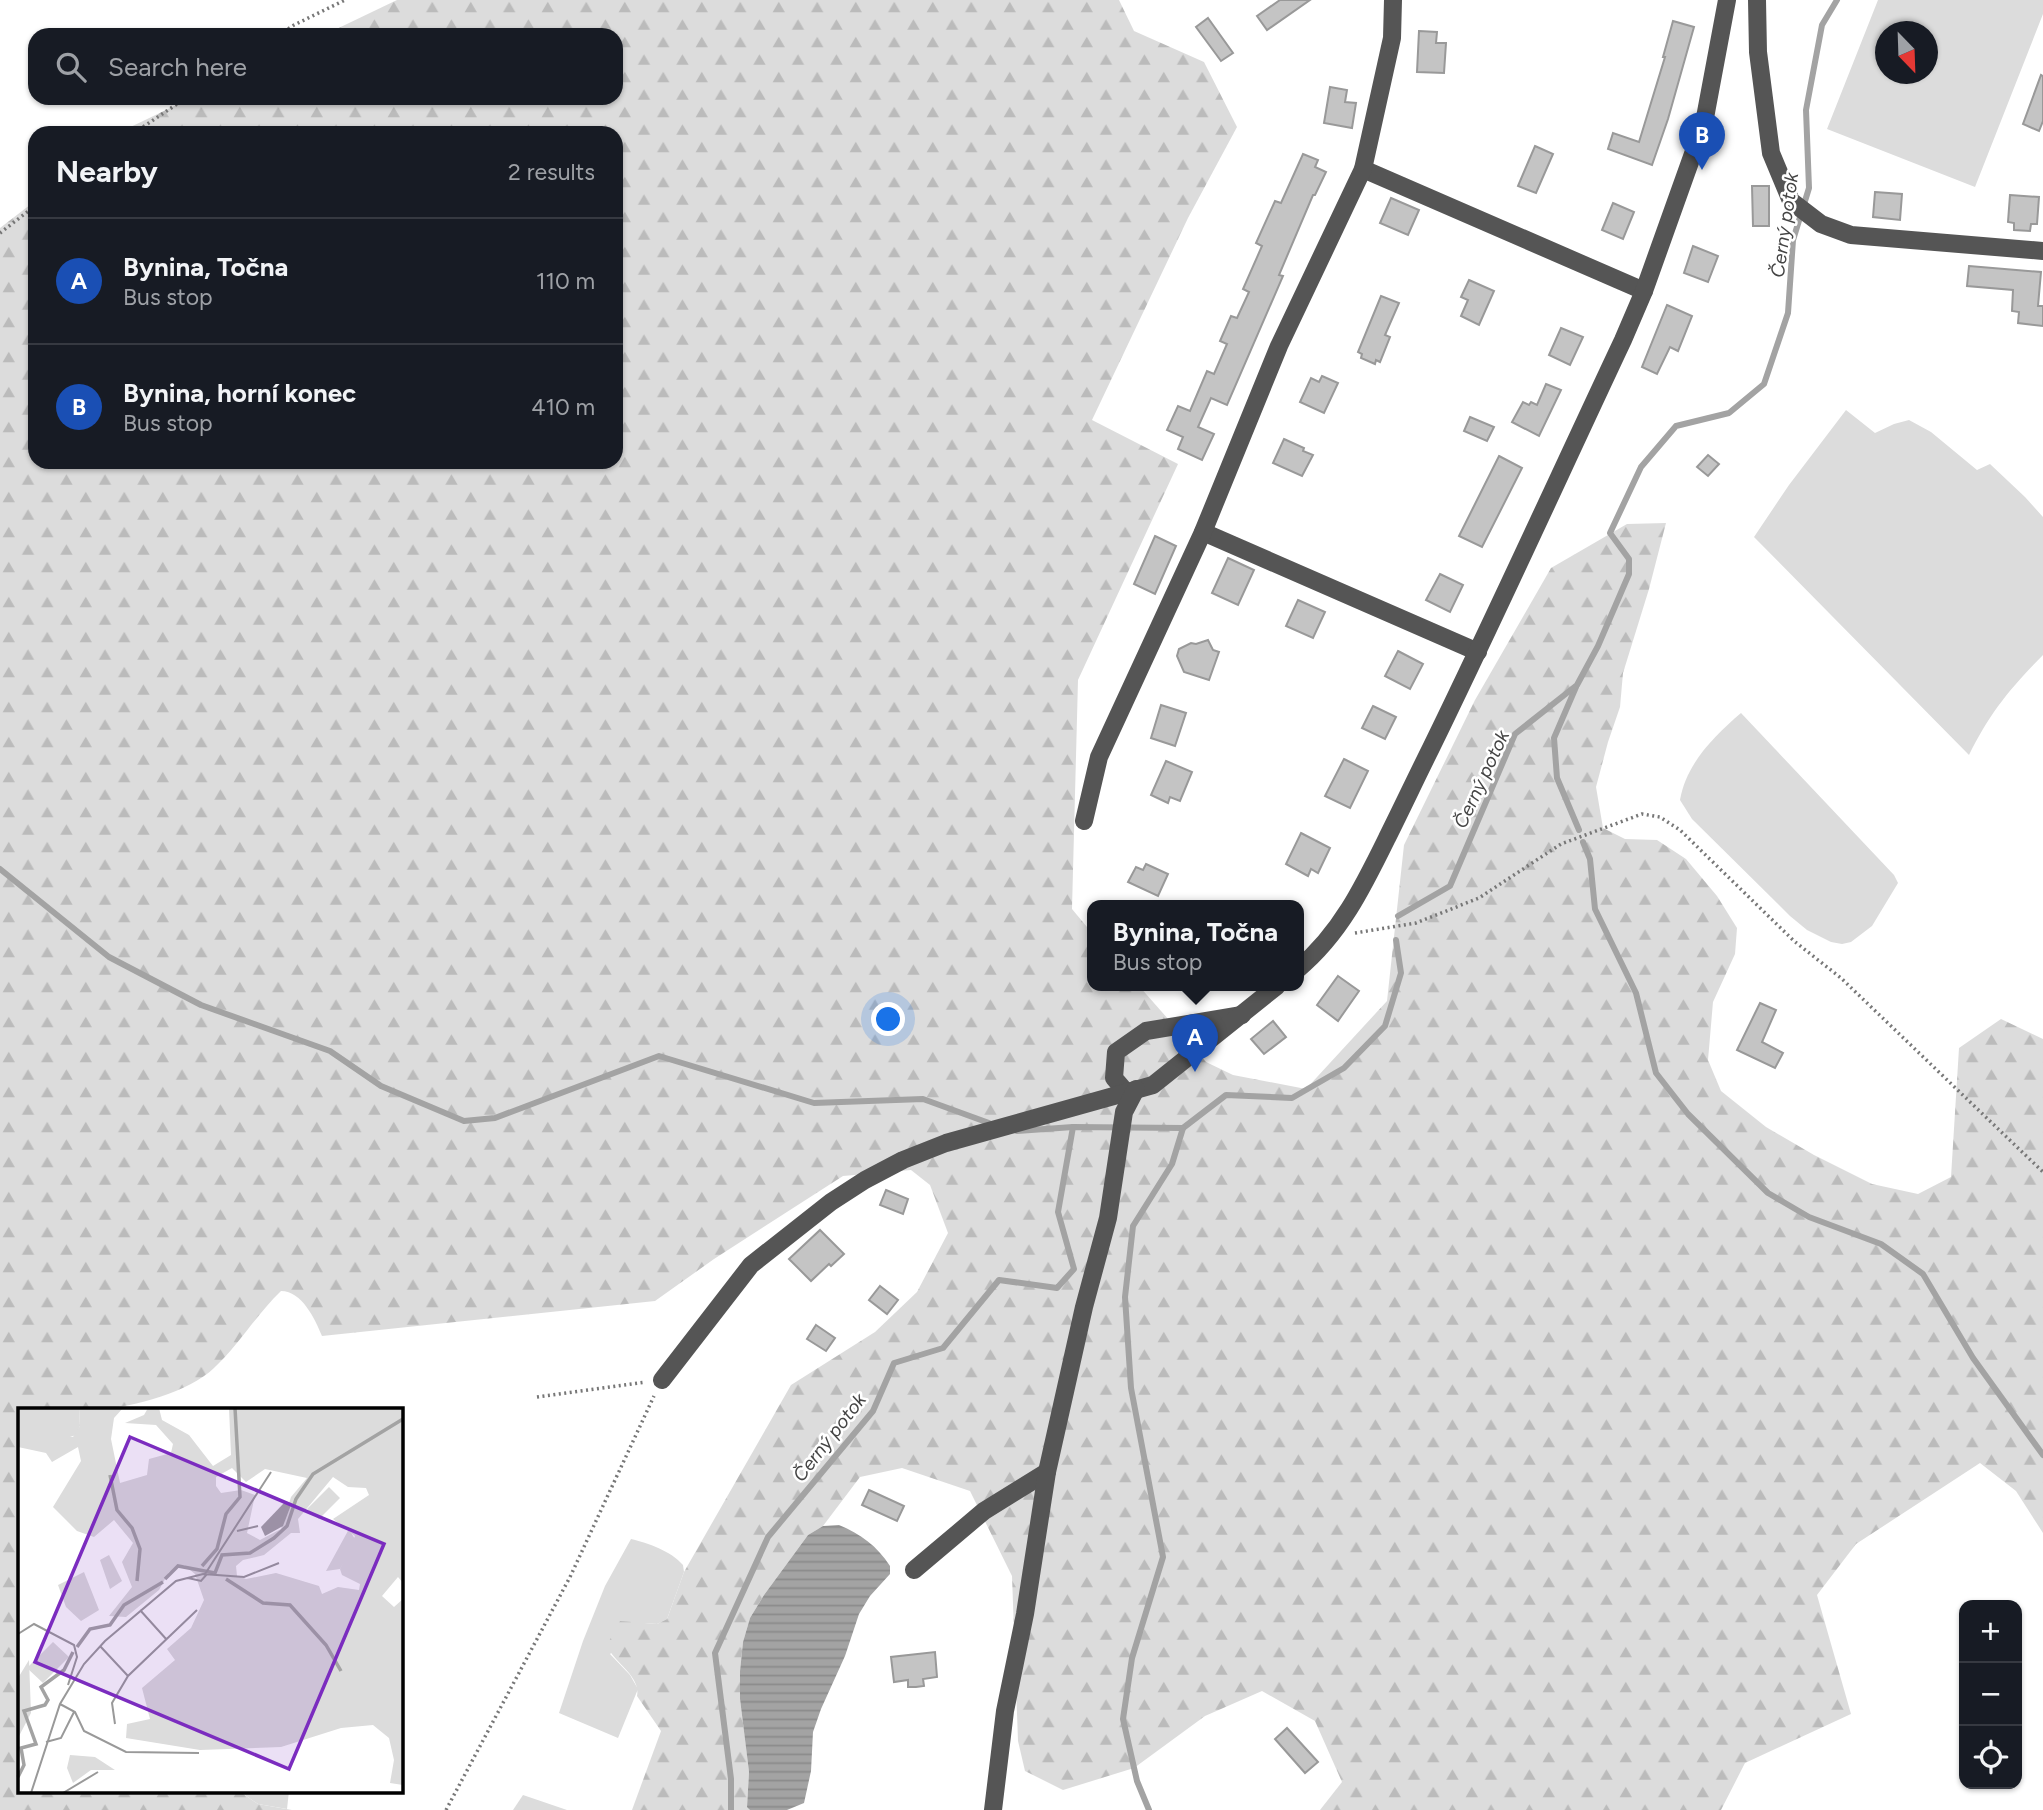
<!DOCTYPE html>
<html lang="en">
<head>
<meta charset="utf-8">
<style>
  :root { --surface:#171b24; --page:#242831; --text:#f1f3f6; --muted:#9ea1a6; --line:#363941; --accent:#b45309 }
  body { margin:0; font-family:Figtree,sans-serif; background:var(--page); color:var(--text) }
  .controls { position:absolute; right:21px; bottom:21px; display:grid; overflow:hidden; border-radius:14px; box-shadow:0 2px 5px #0004 }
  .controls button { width:63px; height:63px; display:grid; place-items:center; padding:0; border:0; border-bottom:2px solid var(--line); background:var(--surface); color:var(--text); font:35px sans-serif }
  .compass { position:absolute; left:1875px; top:21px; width:63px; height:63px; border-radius:50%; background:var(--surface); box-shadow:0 2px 5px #0004; rotate:157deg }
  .you { position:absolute; left:889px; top:1020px; width:24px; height:24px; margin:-18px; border:5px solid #fff; border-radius:50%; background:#1a73e8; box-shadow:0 0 0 10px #1a73e833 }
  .badge { display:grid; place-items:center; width:46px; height:46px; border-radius:50%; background:var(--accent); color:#fff; font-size:23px; font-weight:700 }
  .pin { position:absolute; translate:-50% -58px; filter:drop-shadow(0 2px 4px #0008) }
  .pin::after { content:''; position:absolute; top:37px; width:24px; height:21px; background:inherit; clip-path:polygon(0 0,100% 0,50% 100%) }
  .popup { position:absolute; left:1087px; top:900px; width:217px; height:91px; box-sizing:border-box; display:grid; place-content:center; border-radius:14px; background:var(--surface); filter:drop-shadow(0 2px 5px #0005); font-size:23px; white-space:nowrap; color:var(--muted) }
  .popup b { font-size:26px; color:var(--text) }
  .popup::after { content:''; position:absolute; left:50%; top:100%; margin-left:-14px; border:14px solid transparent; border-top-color:var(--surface) }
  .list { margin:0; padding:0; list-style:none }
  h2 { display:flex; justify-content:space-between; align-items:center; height:91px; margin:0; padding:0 28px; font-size:30px }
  h2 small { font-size:23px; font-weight:400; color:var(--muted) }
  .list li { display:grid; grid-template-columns:46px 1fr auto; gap:21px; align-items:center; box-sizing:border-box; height:126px; padding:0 28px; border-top:2px solid var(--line) }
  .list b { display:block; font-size:26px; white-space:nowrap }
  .list p { margin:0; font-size:23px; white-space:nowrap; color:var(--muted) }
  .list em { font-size:23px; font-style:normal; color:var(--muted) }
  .icon { flex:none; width:38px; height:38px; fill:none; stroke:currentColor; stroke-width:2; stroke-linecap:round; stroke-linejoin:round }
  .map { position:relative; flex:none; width:2043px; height:1810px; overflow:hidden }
  .search { position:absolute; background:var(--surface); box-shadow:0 2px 5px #0004; left:28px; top:28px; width:595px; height:77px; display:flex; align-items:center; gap:18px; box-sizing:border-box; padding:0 24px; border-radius:21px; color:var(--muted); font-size:26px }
  .panel { position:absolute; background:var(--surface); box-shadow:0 2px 5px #0004; left:28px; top:126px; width:595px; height:343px; border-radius:21px }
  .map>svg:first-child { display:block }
  .green { fill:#dcdcdc; fill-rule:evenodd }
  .forest { fill:url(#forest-firs) }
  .water { fill:url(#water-rules) }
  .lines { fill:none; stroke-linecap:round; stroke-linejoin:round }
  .stream { stroke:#a3a3a3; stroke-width:6 }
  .building { fill:#c4c4c4; stroke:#999; stroke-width:2 }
  .path { stroke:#777; stroke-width:3.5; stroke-dasharray:2 3.5; stroke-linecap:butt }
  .minor { stroke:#555; stroke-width:18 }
  .labels { text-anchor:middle; stroke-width:5; stroke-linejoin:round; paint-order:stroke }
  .water-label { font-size:19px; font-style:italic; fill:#444; stroke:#fff }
  .inset-river { fill:none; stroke:#a3a3a3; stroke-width:3.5 }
  .inset-road { fill:none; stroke:#999; stroke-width:2 }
  .view { fill:#7b2cbf; fill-opacity:0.15; stroke:#7b2cbf; stroke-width:3.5 }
  .inset-edge { fill:none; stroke:#000; stroke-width:3.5 }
</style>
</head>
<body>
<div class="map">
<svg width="2043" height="1810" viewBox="0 0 2043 1810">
  <defs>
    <pattern id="forest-firs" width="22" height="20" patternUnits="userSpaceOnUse" patternTransform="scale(1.75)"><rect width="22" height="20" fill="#dcdcdc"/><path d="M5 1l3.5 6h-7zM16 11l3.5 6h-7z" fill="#bbb"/></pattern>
    <pattern id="water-rules" width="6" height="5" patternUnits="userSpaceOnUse" patternTransform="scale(1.75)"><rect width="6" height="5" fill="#a3a3a3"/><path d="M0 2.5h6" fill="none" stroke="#8b8b8b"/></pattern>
  </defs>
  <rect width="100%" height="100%" fill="#fff"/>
  <!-- green -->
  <g class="green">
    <path d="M1878 0H2043V14L1975 187 1827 129ZM1885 32H1927V74H1885Z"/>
    <path d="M1846 410 1875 433 1894 424 1909 420 1931 432 1977 470 1990 464 2025 497 2043 517V655C2011 687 1989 714 1969 755L1754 537 1789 485Z"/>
    <path d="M1741 713 1894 875 1898 883 1872 926 1851 942 1842 944 1831 942 1807 930 1790 916 1692 819 1680 800C1686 764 1714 736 1741 713Z"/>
    <path d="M631 1539C648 1543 671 1551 683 1565L684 1572 667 1619 657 1624 644 1623 610 1654 630 1675 638 1689 618 1738 559 1713 583 1641 605 1586Z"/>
    <path d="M239 1791H289L287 1809 258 1804Z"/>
    <path d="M523 1795 567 1810H513Z"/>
  </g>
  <!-- forest -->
  <path class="forest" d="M397 0H1119L1134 31 1204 62 1237 127 1188 218 1092 420 1178 464 1078 680 1072 909 1092 933V986H1139L1206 1062 1233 1075 1306 1089 1387 1001 1404 845 1475 700 1551 568 1627 524 1666 523 1649 589 1623 673 1620 707 1608 742 1596 787 1603 828 1625 839 1657 840 1686 859 1717 896 1737 928 1735 954 1713 1002 1708 1060 1721 1091 1766 1127 1814 1155 1872 1184 1918 1194 1951 1177 1959 1048 2001 1019 2043 1039V1533L2016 1491 1980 1463 1856 1544 1817 1595 1851 1714 1745 1763 1721 1810H1320L1342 1782 1315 1721 1262 1691 1205 1716 1134 1768 1063 1790 1025 1771 1018 1741 1012 1576 970 1491 902 1468 860 1477 823 1526 808 1535 764 1595 750 1618 743 1642 740 1671V1699L749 1772 747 1806 750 1810H632L661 1731 637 1696C641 1675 613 1663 607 1645L620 1621 657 1624 667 1619 684 1572 791 1385 875 1332 917 1292 948 1233 930 1185 911 1170 843 1176 714 1259 655 1301 322 1336C315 1319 302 1291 281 1291 256 1315 239 1345 214 1368 189 1392 134 1407 100 1409 73 1411 46 1409 19 1409V1791H239L258 1804 292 1810H0V228L35 201V462H616V133H118L191 98H616V35H324Z"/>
  <!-- water -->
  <path class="water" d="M839 1525C861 1534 877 1546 890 1566V1574L870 1596 859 1614 845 1656 821 1709 813 1732 811 1771 804 1803 787 1810H750L747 1807 749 1772 740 1699V1671L743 1642 750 1618 764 1595 808 1535 823 1526Z"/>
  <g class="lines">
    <!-- stream -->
    <g class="stream">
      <path d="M1576 687 1554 738 1557 778 1579 830"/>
      <path d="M1583 842 1590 859 1595 909 1636 993 1656 1073 1688 1114 1768 1193 1809 1217 1881 1244 1923 1274 1973 1358 2043 1455"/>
      <path d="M0 869 109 957 201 1005 330 1051 381 1086 464 1121 495 1118 659 1056 814 1103 923 1099 989 1123"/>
      <path d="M1398 916 1450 886 1515 734 1577 685 1598 646 1629 574V559L1610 533 1641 467 1676 426 1729 413 1764 384 1788 313 1793 240 1809 188 1806 110 1822 25 1837 0"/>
      <path d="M1017 1131 1073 1127"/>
      <path d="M731 1810V1779L715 1653 768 1537 873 1411 894 1363 943 1348 999 1280 1057 1288 1074 1269 1058 1212 1073 1127 1183 1128 1226 1095 1292 1098 1344 1068 1385 1026 1401 973 1396 940"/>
      <path d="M1149 1810 1137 1781 1123 1719 1132 1658 1163 1557 1131 1388 1125 1297 1133 1226 1172 1164 1183 1128"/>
    </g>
  </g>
  <!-- building -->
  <g class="building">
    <path d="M1280 0H1310L1267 30 1257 16Z"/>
    <path d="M1208 18 1233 53 1221 61 1196 27Z"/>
    <path d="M1673 21 1694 27 1668 119 1652 165 1608 149 1613 133 1639 142 1665 57H1663Z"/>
    <path d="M1419 31 1437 32 1436 43H1446L1444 73 1417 72Z"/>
    <path d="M2041 75 2043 76V121L2039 131 2023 124Z"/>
    <path d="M1330 87 1347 90 1345 102 1356 103 1352 128 1324 123Z"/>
    <path d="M1535 146 1553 154 1536 193 1518 186Z"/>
    <path d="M1303 154 1318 160 1315 167 1326 172 1315 195H1313L1279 275 1283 276 1227 405 1211 398 1198 427 1214 434 1202 460 1178 449 1183 437 1167 430 1178 406 1190 411 1207 371 1214 374 1227 344 1220 341 1231 316 1237 318 1249 292 1243 289 1262 246 1256 243 1275 201 1281 203Z"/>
    <path d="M1752 186H1769V226H1753Z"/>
    <path d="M1875 192 1902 194 1900 220 1873 217Z"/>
    <path d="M2010 195 2039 197 2037 224H2031L2030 231 2014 230V223L2008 222Z"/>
    <path d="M1391 198 1419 210 1408 235 1380 223Z"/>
    <path d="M1613 203 1634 212 1623 239 1602 230Z"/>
    <path d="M1693 246 1718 256 1708 282 1684 273Z"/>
    <path d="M1969 266 2041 272 2038 306H2043V326L2018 323 2019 312 2012 311 2013 290 1967 286Z"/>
    <path d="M1469 280 1494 291 1479 325 1461 316 1468 300 1461 297Z"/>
    <path d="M1381 296 1399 303 1385 335 1390 337 1380 362 1376 360 1375 364 1361 358 1362 354 1358 352Z"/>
    <path d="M1667 305 1692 316 1678 351 1670 347 1657 374 1642 367Z"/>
    <path d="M1561 328 1583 337 1570 365 1549 355Z"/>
    <path d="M1322 376 1338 383 1324 413 1300 402 1311 378 1319 382Z"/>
    <path d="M1546 384 1561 390 1539 436 1512 422 1523 402 1529 405 1531 402 1537 405Z"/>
    <path d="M1470 417 1494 427 1487 441 1464 431Z"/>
    <path d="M1284 439 1304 448 1303 451 1313 455 1302 476 1273 463Z"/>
    <path d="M1708 455 1719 464 1708 476 1697 467Z"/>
    <path d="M1499 456 1522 468 1482 547 1459 536Z"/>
    <path d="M1155 536 1176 546 1155 594 1134 584Z"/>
    <path d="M1228 558 1254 570 1238 605 1212 593Z"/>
    <path d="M1440 574 1463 585 1450 612 1426 600Z"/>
    <path d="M1298 600 1325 612 1313 638 1286 626Z"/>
    <path d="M1208 640 1213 650 1219 652 1209 680 1184 672 1177 656 1179 649 1191 643 1196 644Z"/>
    <path d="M1398 651 1423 664 1410 689 1385 676Z"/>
    <path d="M1161 705 1186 713 1175 746 1151 738Z"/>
    <path d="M1373 706 1396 717 1385 739 1362 728Z"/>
    <path d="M1344 759 1368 771 1350 808 1325 796Z"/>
    <path d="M1166 761 1192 772 1180 801 1170 797 1168 803 1151 795Z"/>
    <path d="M1301 833 1330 848 1318 873 1311 869 1308 876 1286 864Z"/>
    <path d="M1146 864 1168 874 1158 896 1128 882 1136 867 1143 870Z"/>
    <path d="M1338 976 1359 991 1338 1021 1317 1005Z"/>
    <path d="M1760 1003 1776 1010 1762 1042 1783 1053 1775 1068 1737 1050Z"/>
    <path d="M1273 1021 1286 1037 1264 1054 1251 1039Z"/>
    <path d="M886 1190 908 1199 903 1214 880 1205Z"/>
    <path d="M820 1230 844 1254 831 1266 829 1264 811 1281 789 1259Z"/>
    <path d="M880 1286 898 1300 887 1314 869 1300Z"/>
    <path d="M816 1325 835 1338 826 1351 807 1339Z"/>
    <path d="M869 1490 904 1506 897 1521 862 1505Z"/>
    <path d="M935 1652 937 1677 923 1679 924 1686 916 1687H908V1680L894 1682 891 1657Z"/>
    <path d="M1287 1728 1318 1762 1305 1773 1275 1739Z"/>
  </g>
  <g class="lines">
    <!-- path -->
    <g class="path">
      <path d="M279 35 294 25 345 0"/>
      <path d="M134 133 186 98"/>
      <path d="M0 233 35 206"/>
      <path d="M1355 933 1416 923 1479 898 1561 844 1642 814 1660 817 1680 830 1794 941 1841 978 2043 1172"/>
      <path d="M537 1397 646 1382"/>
      <path d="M446 1810 570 1577 654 1396"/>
    </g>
    <!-- minor -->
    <g class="minor">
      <path d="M1757 0 1758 52 1771 153 1791 201 1821 224 1851 235 2043 251"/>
      <path d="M1363 169 1644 291"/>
      <path d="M1203 532 1478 652"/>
      <path d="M1084 821 1099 757 1203 532 1279 346 1363 169 1392 38 1393 0"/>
      <path d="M1298 969C1340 934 1363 887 1387 838 1402 808 1416 778 1431 748 1497 613 1559 476 1623 340L1644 291 1704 123 1727 0"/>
      <path d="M1126 1092 1114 1078 1116 1052 1146 1031 1242 1015"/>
      <path d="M662 1380 751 1265 831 1202 865 1180 903 1160 946 1143 1153 1085 1277 986"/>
      <path d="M914 1570 984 1511 1047 1472"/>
      <path d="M993 1810 1005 1711 1025 1614 1047 1472 1084 1307 1108 1218 1124 1112 1136 1089"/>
    </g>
  </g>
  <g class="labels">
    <!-- water labels -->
    <g class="water-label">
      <text transform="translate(1784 225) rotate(-82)" y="7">Černý potok</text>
      <text transform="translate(1481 779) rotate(-65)" y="7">Černý potok</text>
      <text transform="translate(829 1437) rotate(-52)" y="7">Černý potok</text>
    </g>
  </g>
  <!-- overview -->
  <g transform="translate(18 1408)">
    <rect width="385" height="385" fill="#fff"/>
    <path d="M0 0H61L62 18 58 27 49 30 0 29ZM311 79 322 90 301 111 289 101ZM331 121 338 133 322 161 308 163ZM91 147 104 173 92 181 82 152ZM66 164 81 202 63 213 48 199 40 177ZM35 234 51 249 25 275 9 260ZM52 347 77 349 97 362H73L55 375 49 360Z" fill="#dcdcdc"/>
    <path d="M61 0H105L96 10 93 31 102 75 129 67 131 51 153 45 155 36 138 17 107 15 126 7 130 0H141L144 12 171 27 195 58 213 47 211 0H385V175L380 169 364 188 376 199 385 191V377L372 375 376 352 371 330 355 317 323 320 263 339 182 342 108 330 109 316 132 311 124 280 157 252 149 241 173 220 186 192 177 166 166 157 151 164 141 182 108 209 91 208 114 179 104 154 115 135 96 112 76 129 59 123 35 99 63 53 60 39 34 54 28 45 0 39V29H55L62 18ZM214 60 228 74 247 61 289 70 273 89 263 121 242 132 229 125 237 87 223 82 203 85 198 78V69ZM315 69 330 79 348 80 351 87 315 111 337 128 322 161 324 167 342 176 341 182 320 179 304 186 301 178 258 165 228 171 219 168 218 158 225 152 246 147 273 125H282L280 111ZM11 252 13 305 0 330V270Z" fill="#dcdcdc" fill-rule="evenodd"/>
    <path d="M266 95 273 97 265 118 247 128 243 119Z" fill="#a3a3a3"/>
    <path class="inset-river" d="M92 67 99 102 114 120 122 141 119 173M184 158 199 141 208 106 222 89 217 0M147 171 160 158 197 165 204 147 232 145 256 130 269 118 278 91 295 66 385 11M208 171 245 195 272 197 308 237 323 263M59 239 72 221 92 217 106 197 145 174M0 369 6 357 3 340 18 336 6 303 27 297 30 292 23 279 46 262 55 244"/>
    <path class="inset-road" d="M219 123 240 118M187 166 253 64M170 170 183 173 189 166M122 202 149 232M0 226 16 216 56 237 59 249 50 277M82 238 110 268M42 296 57 304 66 323 108 344 181 345M97 316 94 295 110 268 179 202M28 334 43 330 56 304M13 385 42 296 66 256 87 233 158 173 185 166 226 169 261 155M45 385 80 364"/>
    <path class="view" d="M112 29 366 136 271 361 17 254Z"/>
    <rect width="385" height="385" class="inset-edge"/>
  </g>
</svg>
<div class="controls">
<button>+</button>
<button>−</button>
<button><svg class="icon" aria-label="locate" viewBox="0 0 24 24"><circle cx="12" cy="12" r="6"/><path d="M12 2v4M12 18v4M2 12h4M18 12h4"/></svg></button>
</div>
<svg class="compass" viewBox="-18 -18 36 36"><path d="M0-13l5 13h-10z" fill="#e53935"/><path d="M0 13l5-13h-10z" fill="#9ea1a6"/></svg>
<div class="you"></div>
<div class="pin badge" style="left:1195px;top:1072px;background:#1a4fb4">A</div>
<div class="popup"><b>Bynina, Točna</b>Bus stop</div>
<div class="pin badge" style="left:1702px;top:170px;background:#1a4fb4">B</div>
<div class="search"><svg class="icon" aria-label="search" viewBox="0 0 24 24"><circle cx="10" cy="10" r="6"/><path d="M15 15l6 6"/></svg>Search here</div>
<section class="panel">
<h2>Nearby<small>2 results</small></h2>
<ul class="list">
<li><span class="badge" style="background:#1a4fb4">A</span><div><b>Bynina, Točna</b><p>Bus stop</p></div><em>110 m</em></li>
<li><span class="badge" style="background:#1a4fb4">B</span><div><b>Bynina, horní konec</b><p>Bus stop</p></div><em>410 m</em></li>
</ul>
</section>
</div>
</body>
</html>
